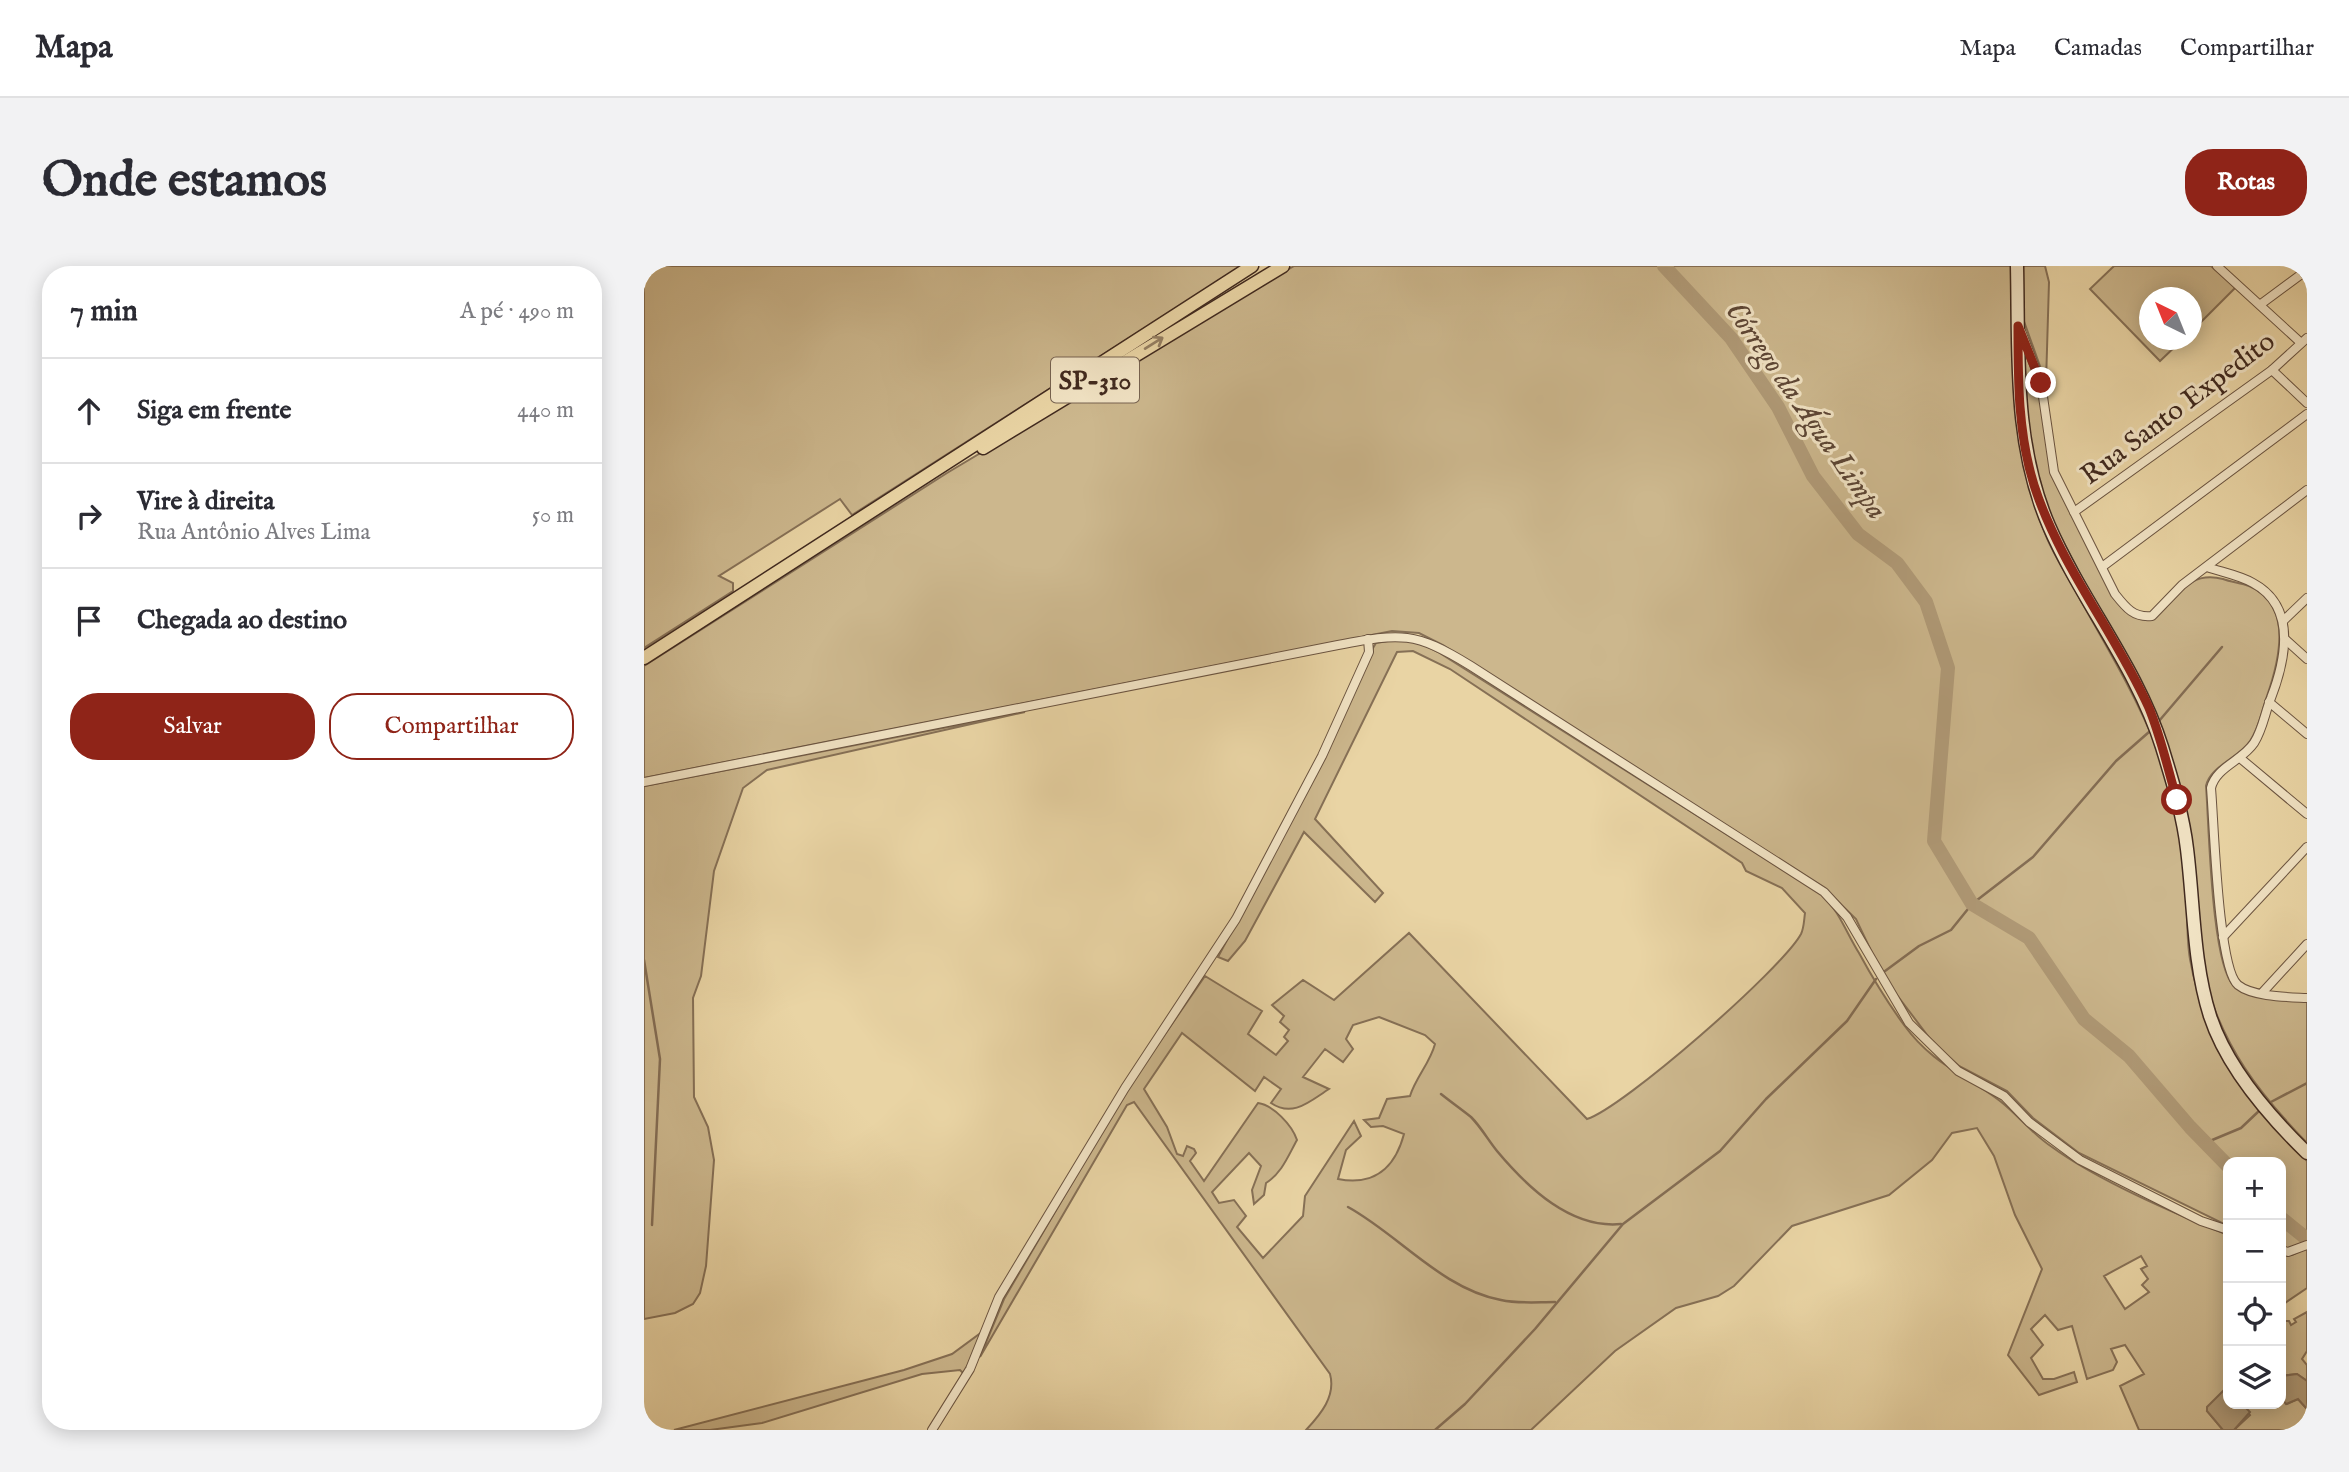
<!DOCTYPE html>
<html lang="pt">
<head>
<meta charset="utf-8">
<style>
  :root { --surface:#fff; --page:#f2f2f3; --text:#2b2b33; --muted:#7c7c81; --line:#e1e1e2; --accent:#8f2418 }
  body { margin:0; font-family:"IM FELL English",serif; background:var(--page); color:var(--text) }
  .controls { position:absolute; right:21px; bottom:21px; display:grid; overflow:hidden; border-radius:14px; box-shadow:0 4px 18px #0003 }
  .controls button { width:63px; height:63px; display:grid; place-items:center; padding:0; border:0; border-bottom:2px solid var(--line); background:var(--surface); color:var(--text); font:35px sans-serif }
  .compass { position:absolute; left:1495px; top:21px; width:63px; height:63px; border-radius:50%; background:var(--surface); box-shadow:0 4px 18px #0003; rotate:317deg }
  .stop { position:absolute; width:21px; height:21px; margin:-16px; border:5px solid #8f2418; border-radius:50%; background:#fff }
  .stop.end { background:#8f2418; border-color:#fff; box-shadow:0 2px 7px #0008 }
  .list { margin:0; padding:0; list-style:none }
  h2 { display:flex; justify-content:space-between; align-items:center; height:91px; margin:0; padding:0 28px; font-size:30px }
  h2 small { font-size:23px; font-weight:400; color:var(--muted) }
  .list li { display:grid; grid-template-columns:46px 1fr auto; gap:21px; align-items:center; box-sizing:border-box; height:105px; padding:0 28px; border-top:2px solid var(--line) }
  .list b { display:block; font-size:26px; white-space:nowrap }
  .list p { margin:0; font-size:23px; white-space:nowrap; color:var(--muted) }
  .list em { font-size:23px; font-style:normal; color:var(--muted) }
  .actions { display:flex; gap:14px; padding:21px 28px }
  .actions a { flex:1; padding:16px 0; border:2px solid var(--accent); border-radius:28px; text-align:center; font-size:24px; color:var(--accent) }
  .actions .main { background:var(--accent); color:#fff }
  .icon { flex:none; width:38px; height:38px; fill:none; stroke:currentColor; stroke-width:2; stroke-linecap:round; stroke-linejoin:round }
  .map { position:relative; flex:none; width:1663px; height:1164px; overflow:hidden; border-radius:28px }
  header { display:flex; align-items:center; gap:42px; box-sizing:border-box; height:98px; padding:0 35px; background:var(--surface); border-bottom:2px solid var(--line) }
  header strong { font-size:33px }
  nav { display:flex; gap:38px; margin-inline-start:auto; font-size:24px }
  .intro { display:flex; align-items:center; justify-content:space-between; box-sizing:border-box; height:168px; padding:0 42px }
  h1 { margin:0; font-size:49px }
  .button { padding:18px 32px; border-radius:28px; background:var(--accent); color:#fff; font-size:24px; font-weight:700 }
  main { display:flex; gap:42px; padding:0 42px }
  aside { flex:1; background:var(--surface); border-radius:28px; box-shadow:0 4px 18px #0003 }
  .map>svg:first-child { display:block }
  .green { fill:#ccb78d; stroke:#867056; stroke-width:2; fill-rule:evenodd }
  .water { fill:#b09a77; stroke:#846d54; stroke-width:2 }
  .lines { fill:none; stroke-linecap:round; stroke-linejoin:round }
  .stream { stroke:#846d54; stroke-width:2.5 }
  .river { stroke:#b09a77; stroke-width:14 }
  .street-casing { stroke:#6b5440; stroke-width:10 }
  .secondary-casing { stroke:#412a1f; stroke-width:15 }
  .primary-casing { stroke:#412a1f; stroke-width:15 }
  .street { stroke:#f1e3c4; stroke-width:8 }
  .secondary { stroke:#f1e3c4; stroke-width:12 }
  .primary { stroke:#e9d4a4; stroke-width:12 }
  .oneway { stroke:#957f62 }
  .route { stroke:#8f2418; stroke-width:9 }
  .labels { text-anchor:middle; stroke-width:6; stroke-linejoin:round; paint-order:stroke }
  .shield { fill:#f1e3c4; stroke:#766250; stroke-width:2 }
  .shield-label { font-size:26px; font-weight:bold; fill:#412a1f }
  .street-label { font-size:28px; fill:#412a1f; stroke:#f1e3c4 }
  .water-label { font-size:30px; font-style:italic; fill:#5d4635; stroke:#f1e3c4 }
</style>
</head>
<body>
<header>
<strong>Mapa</strong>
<nav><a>Mapa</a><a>Camadas</a><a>Compartilhar</a></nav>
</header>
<div class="intro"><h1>Onde estamos</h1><a class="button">Rotas</a></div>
<main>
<aside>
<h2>7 min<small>A pé · 490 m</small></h2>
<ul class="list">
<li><svg class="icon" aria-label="ahead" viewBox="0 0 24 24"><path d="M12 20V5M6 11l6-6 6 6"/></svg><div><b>Siga em frente</b></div><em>440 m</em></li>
<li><svg class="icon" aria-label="right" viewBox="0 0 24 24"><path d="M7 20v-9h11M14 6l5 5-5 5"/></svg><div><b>Vire à direita</b><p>Rua Antônio Alves Lima</p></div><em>50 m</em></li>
<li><svg class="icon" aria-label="arrive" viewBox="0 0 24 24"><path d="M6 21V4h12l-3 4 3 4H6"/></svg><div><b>Chegada ao destino</b></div></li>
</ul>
<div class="actions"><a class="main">Salvar</a><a>Compartilhar</a></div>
</aside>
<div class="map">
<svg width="1663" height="1164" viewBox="0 0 1663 1164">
  <rect width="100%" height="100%" fill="#e9d4a4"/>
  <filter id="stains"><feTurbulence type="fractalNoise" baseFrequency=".00286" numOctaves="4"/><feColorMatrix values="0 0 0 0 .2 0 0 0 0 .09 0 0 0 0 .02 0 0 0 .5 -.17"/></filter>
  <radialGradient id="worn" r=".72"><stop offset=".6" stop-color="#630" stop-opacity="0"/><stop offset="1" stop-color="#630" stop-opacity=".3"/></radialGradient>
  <!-- green -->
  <g class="green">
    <path d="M0 0H598L208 249 196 233 75 310 89 317V325L0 382Z"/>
    <path d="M650 0H1368C1369 94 1366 181 1402 270 1411 292 1426 314 1437 335 1464 383 1492 430 1512 480 1527 518 1537 563 1541 603 1545 633 1541 664 1546 693 1560 774 1608 837 1663 895V975L1645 983 1637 981V896H1584V960L1435 887 1389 852 1363 825 1315 800 1290 778 1240 712 1212 653 1179 621 799 379 775 367 748 365 0 512V400L303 207Z"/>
    <path d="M1376 0H1401L1405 16 1402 117 1377 47Z"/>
    <path d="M1470 0H1567L1592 21 1548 65V32H1506V74H1538L1516 95 1446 23Z"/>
    <path d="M1379 82 1395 117 1407 208 1469 331 1481 345 1510 353C1534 332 1543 304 1579 313 1587 316 1597 317 1605 320 1650 338 1635 396 1623 430 1618 445 1615 462 1606 475 1595 492 1566 500 1562 520 1565 556 1567 699 1590 720 1602 732 1645 733 1663 735V877C1613 825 1581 783 1560 713L1538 532 1454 342 1399 237 1383 168Z"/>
    <path d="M750 374 775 376 794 386 1179 629C1196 647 1202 666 1215 687 1228 711 1244 737 1260 759 1289 799 1321 808 1356 835 1374 849 1388 868 1408 881 1456 916 1529 947 1584 969V1123L1563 1145 1579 1164H1495L1476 1120 1500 1108 1481 1079 1467 1083 1473 1096 1469 1104 1443 1113 1428 1060 1414 1064 1401 1049 1387 1063 1399 1079 1387 1092 1399 1113H1410L1430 1106 1433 1116 1395 1129 1364 1089 1398 1003 1371 949 1350 890 1333 862 1308 867 1288 894 1245 929 1148 960 1090 1020 1074 1030 1032 1042 971 1085 887 1164H662C677 1148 692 1130 686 1108L490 836 483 839 336 1091 360 1033 483 823 561 710 618 745 604 768 632 789 644 775 640 771 645 764 636 756 640 750 628 739 659 714 690 734 765 667 943 853C979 842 1138 703 1157 668 1160 662 1160 654 1161 647L1138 622 1102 605 1098 597 806 403 769 385 753 386 671 553 739 627 731 636 660 566 601 675 584 695 574 691 680 492 729 382 732 377ZM735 751 781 769 791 778C786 797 772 811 766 830L743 833 735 852 720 854 727 861 739 860 760 868C751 902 730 920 694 913L702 884 717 870 710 855 661 930 659 950 619 992 593 961 602 950 590 934 575 937 568 926 605 887 617 900 608 924 610 938 620 929 622 917C638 907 644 890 653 874 648 859 629 839 614 837L560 915 546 895 552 887 550 883 543 880 539 890 533 888 523 861 500 823 538 767 611 825 620 811 637 823 627 837C649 852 666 835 685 823L659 811 681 783 699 796 709 783 702 773 709 759ZM1497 990 1503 1000 1497 1003 1504 1013 1498 1019 1505 1026 1481 1043 1460 1010Z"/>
    <path d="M381 446 123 504 99 522 70 605 57 710 49 732 50 831 64 861 70 894 62 1000 56 1027 49 1038 31 1047 0 1053V520Z"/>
    <path d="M1663 982V1022L1641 1037 1637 1030V989H1648Z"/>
    <path d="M1663 1046V1085L1658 1093 1663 1099V1115L1653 1108 1637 1110V1055H1645L1647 1059 1652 1056 1650 1053Z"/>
    <path d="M338 1066 320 1108 316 1104 278 1108 118 1157 66 1164H30L260 1104 308 1088Z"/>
    <path d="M1637 1132 1643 1138 1654 1133 1663 1143V1164H1590L1606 1149 1598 1138H1637Z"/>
  </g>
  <!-- water -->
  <g class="water">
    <path d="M1653 1108 1663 1115V1143L1654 1133 1642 1138 1637 1132V1110Z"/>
    <path d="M1581 1123H1584V1138H1598L1606 1146 1590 1164H1579L1563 1145V1141Z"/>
  </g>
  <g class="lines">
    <!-- stream -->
    <g class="stream">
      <path d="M1515 455 1578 381"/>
      <path d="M0 694 16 793 8 959"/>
      <path d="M1237 708 1275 680 1307 664 1328 638 1389 591 1472 495 1505 466"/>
      <path d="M797 828C807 836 817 843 827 851 837 861 844 874 853 885 884 922 927 963 977 958"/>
      <path d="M1625 837 1663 817"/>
      <path d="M1561 877 1597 862 1616 844"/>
      <path d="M704 941C755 969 798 1023 857 1034 875 1038 893 1036 911 1036"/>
      <path d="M791 1164 821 1138 891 1063 979 958 1076 885 1122 833 1203 755 1232 713"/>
    </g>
    <!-- river -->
    <g class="river">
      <path d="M1020 0 1087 72 1134 141 1169 210 1214 268 1253 297 1282 336 1304 402 1290 575 1328 638 1385 672 1440 753 1485 790 1546 861 1584 900"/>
      <path d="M1637 952 1663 973"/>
    </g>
    <defs>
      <g id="street">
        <path d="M1573 0 1656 76"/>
        <path d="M1617 38 1663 4"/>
        <path d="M1377 65 1397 117 1410 206 1471 328C1482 342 1490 352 1508 350L1538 319 1663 224"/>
        <path d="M1628 104 1663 137"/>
        <path d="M1430 246 1628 104 1663 72"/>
        <path d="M1458 301 1663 148"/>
        <path d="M1563 301C1577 306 1595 309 1609 317 1653 341 1642 393 1627 432 1621 446 1619 463 1610 477 1598 495 1572 501 1567 522 1570 555 1574 703 1594 719 1609 731 1644 731 1663 732"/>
        <path d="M1639 355 1663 332"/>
        <path d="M1642 374 1663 393"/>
        <path d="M1625 436 1663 468"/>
        <path d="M1596 492 1663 548"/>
        <path d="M0 516 694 379C758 367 770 365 827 400L1180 626 1203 651 1265 757 1314 805 1360 830 1385 856 1436 894 1557 955 1584 964"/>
        <path d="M1579 671 1663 581"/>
        <path d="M1618 727 1663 678"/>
        <path d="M1637 984 1644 986 1663 979"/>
        <path d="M288 1164 326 1103 355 1031 481 822 592 653 678 490 725 386 724 373"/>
      </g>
      <path id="secondary" d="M1373 0C1375 88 1369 177 1405 260 1438 336 1493 401 1518 481 1528 514 1539 548 1543 583 1550 639 1549 696 1566 750 1583 802 1625 850 1663 887"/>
      <g id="primary">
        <path d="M339 182 639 0"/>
        <path d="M0 392 608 0"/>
      </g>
    </defs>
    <!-- street casing -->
    <use href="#street" class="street-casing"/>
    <!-- secondary casing -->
    <use href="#secondary" class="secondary-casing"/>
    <!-- primary casing -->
    <use href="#primary" class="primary-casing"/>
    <!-- street -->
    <use href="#street" class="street"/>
    <!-- secondary -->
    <use href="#secondary" class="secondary"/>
    <!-- primary -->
    <use href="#primary" class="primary"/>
  </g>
  <!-- one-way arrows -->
  <defs><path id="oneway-shaft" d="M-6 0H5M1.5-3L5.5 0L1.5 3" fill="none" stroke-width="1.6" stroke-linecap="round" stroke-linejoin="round" transform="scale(1.75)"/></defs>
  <use class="oneway" href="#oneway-shaft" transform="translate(510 77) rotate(-32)"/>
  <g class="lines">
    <!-- route -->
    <path class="route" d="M1397 117 1374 60C1374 114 1374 168 1390 219 1416 300 1471 366 1505 442 1517 471 1524 504 1533 534"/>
  </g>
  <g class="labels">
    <!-- shield labels -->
    <rect class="shield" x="407" y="91.5" width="88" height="45" rx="5"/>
    <g class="shield-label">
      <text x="451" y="123">SP-310</text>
    </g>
    <!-- street labels -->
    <g class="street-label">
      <text transform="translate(1533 141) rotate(-37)" y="10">Rua Santo Expedito</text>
    </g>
    <!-- water labels -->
    <g class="water-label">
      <text transform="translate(1163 144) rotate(55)" y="10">Córrego da Água Limpa</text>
    </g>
  </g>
  <rect width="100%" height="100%" filter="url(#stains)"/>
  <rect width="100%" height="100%" fill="url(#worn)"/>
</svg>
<div class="controls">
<button>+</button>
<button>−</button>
<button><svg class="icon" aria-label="locate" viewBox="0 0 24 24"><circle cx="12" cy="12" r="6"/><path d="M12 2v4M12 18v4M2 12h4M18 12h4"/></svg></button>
<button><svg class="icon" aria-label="layers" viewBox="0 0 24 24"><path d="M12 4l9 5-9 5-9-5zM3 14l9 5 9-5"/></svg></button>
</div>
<svg class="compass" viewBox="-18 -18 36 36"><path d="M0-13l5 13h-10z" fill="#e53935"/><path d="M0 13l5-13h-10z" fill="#7c7c81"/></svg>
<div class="stop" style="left:1533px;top:534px"></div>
<div class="stop end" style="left:1397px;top:117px"></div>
</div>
</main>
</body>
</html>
